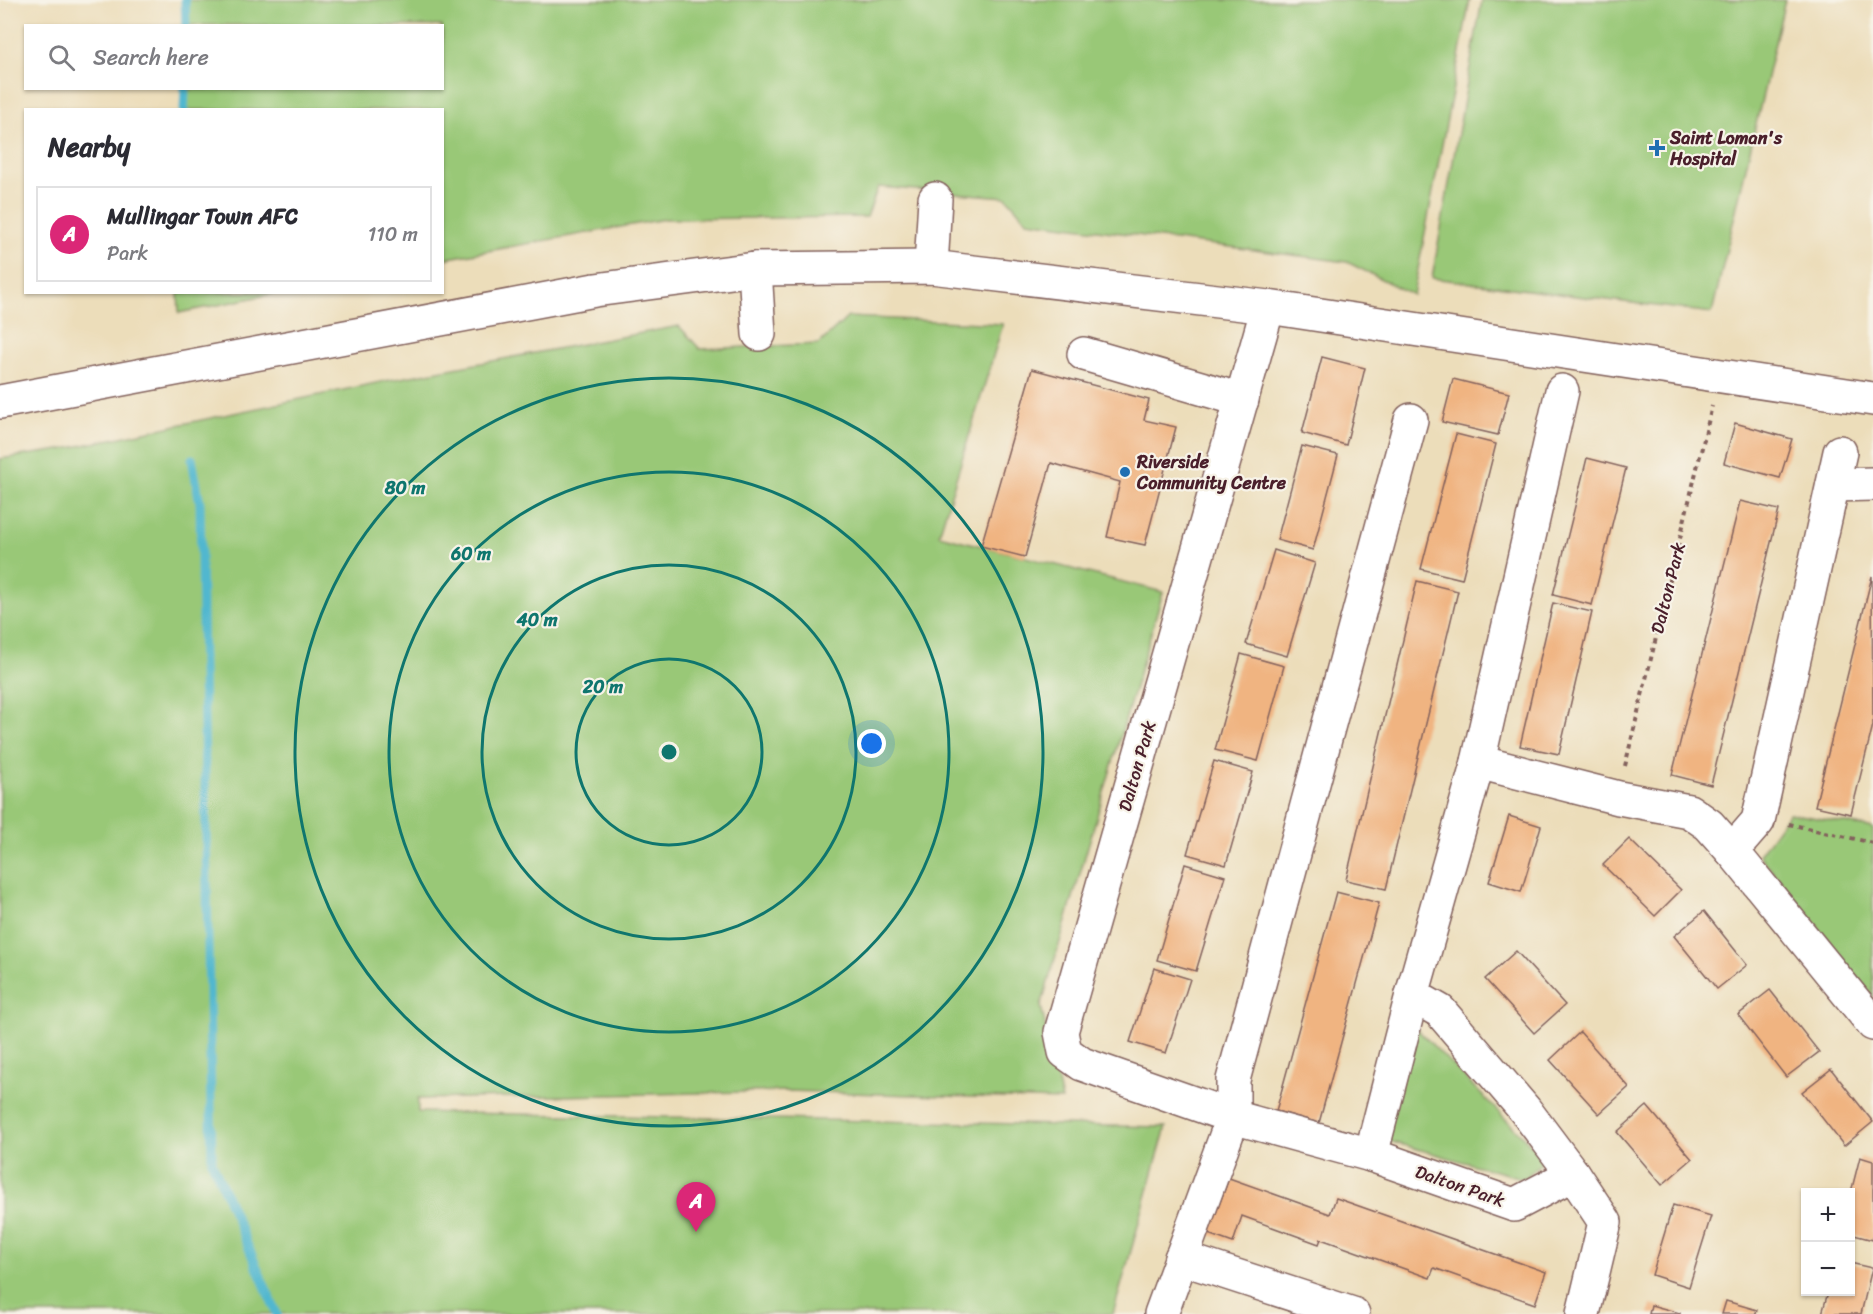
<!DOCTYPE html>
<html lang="en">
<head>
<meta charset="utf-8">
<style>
  :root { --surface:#fff; --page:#f7f7f7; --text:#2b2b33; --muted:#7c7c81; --line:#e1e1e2; --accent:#db2777 }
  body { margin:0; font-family:Sriracha,sans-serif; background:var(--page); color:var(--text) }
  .controls { position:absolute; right:18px; bottom:18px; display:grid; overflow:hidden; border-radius:0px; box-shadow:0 2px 4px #0004 }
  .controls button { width:54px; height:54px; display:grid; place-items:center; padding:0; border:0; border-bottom:2px solid var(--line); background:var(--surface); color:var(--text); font:30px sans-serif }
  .you { position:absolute; left:872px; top:744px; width:21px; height:21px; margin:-15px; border:4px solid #fff; border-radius:50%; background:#1a73e8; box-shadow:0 0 0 9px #1a73e833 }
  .badge { display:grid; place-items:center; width:39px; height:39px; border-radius:50%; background:var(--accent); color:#fff; font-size:20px; font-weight:700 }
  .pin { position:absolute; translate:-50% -50px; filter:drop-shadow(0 2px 3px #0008) }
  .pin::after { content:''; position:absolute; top:32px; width:21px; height:18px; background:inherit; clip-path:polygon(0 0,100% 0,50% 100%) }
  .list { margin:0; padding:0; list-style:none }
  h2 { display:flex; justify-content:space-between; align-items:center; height:78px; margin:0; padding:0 24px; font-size:26px }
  h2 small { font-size:20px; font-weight:400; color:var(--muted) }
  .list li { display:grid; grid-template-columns:39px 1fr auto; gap:18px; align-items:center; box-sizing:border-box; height:96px; margin:0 12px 12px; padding:0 12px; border:2px solid var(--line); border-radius:0px }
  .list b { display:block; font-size:22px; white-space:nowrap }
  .list p { margin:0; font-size:20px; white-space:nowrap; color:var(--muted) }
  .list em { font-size:20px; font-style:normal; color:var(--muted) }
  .icon { flex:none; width:33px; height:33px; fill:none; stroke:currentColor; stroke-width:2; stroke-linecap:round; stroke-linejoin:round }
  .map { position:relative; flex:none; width:1873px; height:1314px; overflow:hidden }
  .search { position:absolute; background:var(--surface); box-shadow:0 2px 4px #0004; left:24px; top:24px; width:420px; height:66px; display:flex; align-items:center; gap:15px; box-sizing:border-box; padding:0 21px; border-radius:0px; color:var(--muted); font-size:22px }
  .panel { position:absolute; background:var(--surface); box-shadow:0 2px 4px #0004; left:24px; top:108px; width:420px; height:186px; border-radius:0px }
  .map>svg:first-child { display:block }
  .green { fill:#99c877; stroke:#727451; stroke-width:1.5 }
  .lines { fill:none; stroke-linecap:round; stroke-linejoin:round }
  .stream { stroke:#51b7cf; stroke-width:9 }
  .building { fill:#f0b481 }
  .minor-casing { stroke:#83625d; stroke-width:36 }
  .path { stroke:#83625d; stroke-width:4; stroke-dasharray:4.5 4.5; stroke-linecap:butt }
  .minor { stroke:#fff; stroke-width:33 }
  .ring { fill:none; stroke:#0f766e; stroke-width:3 }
  .poi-dot { fill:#1f6fb2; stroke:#f7f3e8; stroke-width:2 }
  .labels { text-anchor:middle; stroke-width:4.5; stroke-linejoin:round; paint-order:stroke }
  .poi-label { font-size:18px; font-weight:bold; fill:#4a1f2b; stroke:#f7f3e8; text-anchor:start }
  .street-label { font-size:18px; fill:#4a1f2b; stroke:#f7f3e8 }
  .centre { fill:#0f766e; stroke:#f7f3e8; stroke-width:3 }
  .ring-label { font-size:18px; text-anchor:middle; font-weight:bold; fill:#0f766e; stroke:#f7f3e8; stroke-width:4.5; stroke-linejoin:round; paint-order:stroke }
</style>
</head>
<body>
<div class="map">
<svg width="1873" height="1314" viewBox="0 0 1873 1314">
  <rect width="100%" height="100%" fill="#f7f3e8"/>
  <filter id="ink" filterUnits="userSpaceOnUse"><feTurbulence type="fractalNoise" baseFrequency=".0167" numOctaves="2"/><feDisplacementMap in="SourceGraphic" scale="12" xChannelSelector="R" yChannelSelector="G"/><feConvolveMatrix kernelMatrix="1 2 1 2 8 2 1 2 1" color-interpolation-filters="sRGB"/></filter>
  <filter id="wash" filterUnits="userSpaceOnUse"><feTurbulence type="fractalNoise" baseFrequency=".008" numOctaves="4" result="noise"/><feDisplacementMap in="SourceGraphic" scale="24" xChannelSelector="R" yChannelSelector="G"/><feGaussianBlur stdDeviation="1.35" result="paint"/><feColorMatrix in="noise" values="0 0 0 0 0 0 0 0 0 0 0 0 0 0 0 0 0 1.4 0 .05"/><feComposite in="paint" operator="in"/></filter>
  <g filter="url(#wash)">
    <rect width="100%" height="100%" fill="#ecddba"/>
    <!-- green -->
    <g class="green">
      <path d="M185 0H1470L1413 295 1347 262 1027 221 1006 197 878 187 867 217 665 219 443 259 442 110H184L185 89 442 88V26L186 25Z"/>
      <path d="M1482 0H1785L1712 313 1432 278Z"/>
      <path d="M178 292H277V293L179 313Z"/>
      <path d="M848 317 1003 324 939 535 1163 592 1041 1006 1062 1100 788 1091 418 1099V1112L1166 1127 1113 1314H0V459L60 450 390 380 679 326 700 349 819 344Z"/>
      <path d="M1789 813 1873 828V997L1759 855Z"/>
      <path d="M1406 1018 1545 1159 1524 1179 1371 1136Z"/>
    </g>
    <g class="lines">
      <!-- stream -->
      <g class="stream">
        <path d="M185 0 186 26"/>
        <path d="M184 110 185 88"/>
        <path d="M192 459 200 503 212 1162 277 1314"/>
      </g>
    </g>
    <g id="blocks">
      <!-- building -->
      <g class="building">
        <path d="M1322 357 1365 368 1346 445 1302 433Z"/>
        <path d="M1032 369 1149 400 1144 420 1176 427 1145 545 1107 537 1120 482 1051 463 1025 557 981 546Z"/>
        <path d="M1453 379 1509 393 1498 435 1442 422Z"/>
        <path d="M1735 423 1792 439 1780 478 1724 463Z"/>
        <path d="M1456 434 1496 444 1462 579 1421 569Z"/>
        <path d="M1302 446 1338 455 1313 550 1277 540Z"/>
        <path d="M1587 458 1626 468 1592 605 1553 595Z"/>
        <path d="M1740 501 1779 510 1711 785 1672 775Z"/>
        <path d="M1274 550 1315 563 1287 656 1246 644Z"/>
        <path d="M1872 576 1873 725 1851 814 1815 806Z"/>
        <path d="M1417 581 1458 591 1386 889 1346 880Z"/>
        <path d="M1553 603 1592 612 1559 754 1520 746Z"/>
        <path d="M1241 654 1284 666 1258 761 1215 750Z"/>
        <path d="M1214 761 1253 772 1226 865 1187 854Z"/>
        <path d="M1509 816 1541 826 1521 892 1489 882Z"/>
        <path d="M1629 839 1681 890 1655 916 1603 865Z"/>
        <path d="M1185 864 1225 876 1196 971 1157 960Z"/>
        <path d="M1336 892 1379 903 1319 1123 1276 1111Z"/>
        <path d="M1704 911 1747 965 1717 989 1674 936Z"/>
        <path d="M1516 951 1565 1005 1534 1033 1485 979Z"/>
        <path d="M1154 968 1190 979 1166 1053 1130 1042Z"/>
        <path d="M1770 990 1819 1052 1786 1077 1738 1015Z"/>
        <path d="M1580 1032 1629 1087 1599 1114 1550 1060Z"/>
        <path d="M1831 1069 1873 1122 1844 1146 1802 1092Z"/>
        <path d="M1647 1106 1692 1159 1662 1185 1617 1132Z"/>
        <path d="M1860 1157 1873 1161V1240L1850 1234V1196Z"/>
        <path d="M1229 1178 1330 1214 1336 1198 1546 1272 1535 1304 1434 1268 1430 1278 1321 1239 1319 1244 1242 1216 1233 1243 1208 1234Z"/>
        <path d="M1673 1205 1711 1216 1689 1287 1652 1275Z"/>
        <path d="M1850 1263 1872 1268 1861 1314H1822L1828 1292H1850Z"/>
        <path d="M1726 1301 1757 1310 1756 1314H1722Z"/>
        <path d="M1651 1305 1680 1313V1314H1649Z"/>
      </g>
    </g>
  </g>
  <g filter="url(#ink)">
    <use href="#blocks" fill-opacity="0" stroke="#83625d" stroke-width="1.5"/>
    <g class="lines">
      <defs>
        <g id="minor">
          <path d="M931 267 935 199"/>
          <path d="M755 269 759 334"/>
          <path d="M1268 307 1061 1032 1065 1052 1082 1064 1233 1117 1371 1155 1514 1205 1573 1174 1605 1222 1583 1314"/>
          <path d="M1084 354 1242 400"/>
          <path d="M0 402 595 290 755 269 931 267 1268 307 1873 399"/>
          <path d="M1833 485 1873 484"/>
          <path d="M1478 762 1619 798 1689 811 1709 825 1732 851 1873 1024"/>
          <path d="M1732 851 1758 821 1840 452"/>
          <path d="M1412 995 1440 1011 1525 1110 1573 1174"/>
          <path d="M1371 1155 1412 995 1478 762 1562 391"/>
          <path d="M1181 1258 1353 1314"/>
          <path d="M1161 1314 1233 1117V1080L1411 420"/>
        </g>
      </defs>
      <!-- minor casing -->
      <use href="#minor" class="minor-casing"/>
      <!-- path -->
      <g class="path">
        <path d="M1625 766 1712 406"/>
        <path d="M1789 824 1873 843"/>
      </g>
      <!-- minor -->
      <use href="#minor" class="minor"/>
    </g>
  </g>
  <!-- distance rings -->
  <g class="ring">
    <circle cx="669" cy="752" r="93"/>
    <circle cx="669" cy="752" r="187"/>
    <circle cx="669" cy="752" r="280"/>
    <circle cx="669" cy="752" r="374"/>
  </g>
  <!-- markers -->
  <g class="poi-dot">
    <path d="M1654 139h6v6h6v6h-6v6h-6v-6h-6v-6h6z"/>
    <circle cx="1125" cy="472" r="6"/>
  </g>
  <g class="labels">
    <!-- poi labels -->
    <g class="poi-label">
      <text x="1670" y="144">Saint Loman's<tspan x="1670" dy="21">Hospital</tspan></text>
      <text x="1137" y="468">Riverside<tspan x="1137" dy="21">Community Centre</tspan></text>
    </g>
    <!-- street labels -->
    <g class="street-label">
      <text transform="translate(1668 588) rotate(-76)" y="6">Dalton Park</text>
      <text transform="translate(1137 766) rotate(-74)" y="6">Dalton Park</text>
      <text transform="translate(1460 1186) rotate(19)" y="6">Dalton Park</text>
    </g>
  </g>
  <circle cx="669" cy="752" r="9" class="centre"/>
  <g class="ring-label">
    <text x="405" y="494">80 m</text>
    <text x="471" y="560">60 m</text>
    <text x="537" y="626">40 m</text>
    <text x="603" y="693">20 m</text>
  </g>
</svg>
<div class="controls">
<button>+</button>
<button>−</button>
</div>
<div class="you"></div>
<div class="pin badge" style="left:696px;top:1232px">A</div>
<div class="search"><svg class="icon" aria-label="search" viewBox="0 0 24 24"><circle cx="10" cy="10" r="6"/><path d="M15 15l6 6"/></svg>Search here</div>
<section class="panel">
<h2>Nearby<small></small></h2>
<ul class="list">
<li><span class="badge">A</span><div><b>Mullingar Town AFC</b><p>Park</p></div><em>110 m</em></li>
</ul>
</section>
</div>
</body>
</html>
